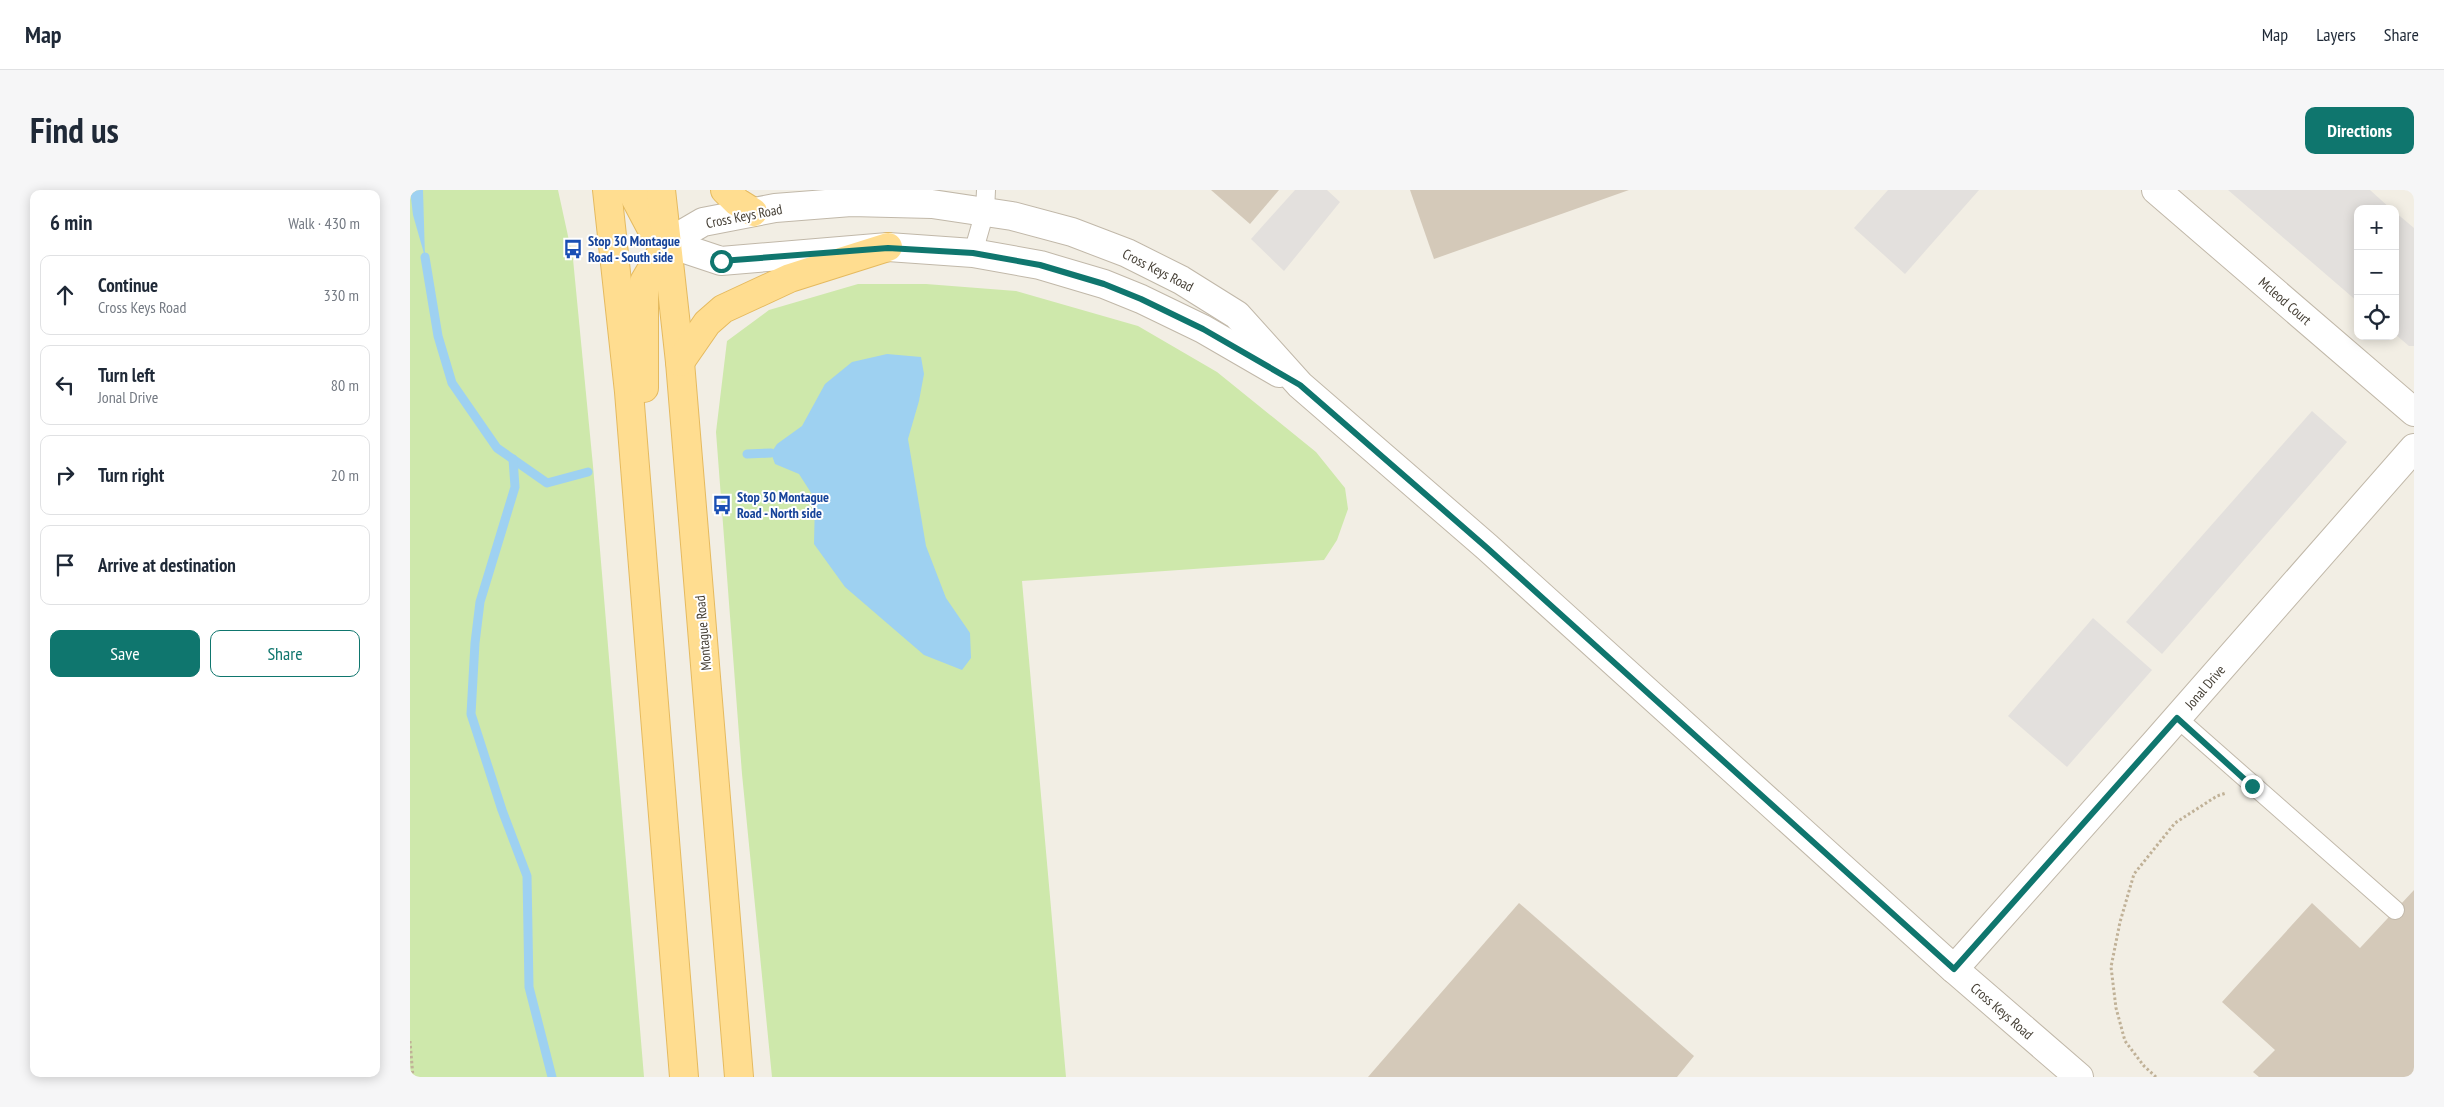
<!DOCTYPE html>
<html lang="en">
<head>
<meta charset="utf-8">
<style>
  :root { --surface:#fff; --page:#f6f6f7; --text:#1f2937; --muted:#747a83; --line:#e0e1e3; --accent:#0f766e }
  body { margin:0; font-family:"PT Sans Narrow",sans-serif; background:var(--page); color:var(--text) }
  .controls { position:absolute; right:15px; top:15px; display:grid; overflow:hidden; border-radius:10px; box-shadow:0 2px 12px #0003 }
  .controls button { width:45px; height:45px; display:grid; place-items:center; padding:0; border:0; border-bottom:1px solid var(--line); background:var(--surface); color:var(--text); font:25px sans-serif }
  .stop { position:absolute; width:15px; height:15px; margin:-11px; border:4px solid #0f766e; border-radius:50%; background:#fff }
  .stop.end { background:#0f766e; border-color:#fff; box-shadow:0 1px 5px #0008 }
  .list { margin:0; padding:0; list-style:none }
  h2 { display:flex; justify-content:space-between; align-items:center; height:65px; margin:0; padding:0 20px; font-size:21px }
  h2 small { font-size:16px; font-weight:400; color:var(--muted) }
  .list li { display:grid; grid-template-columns:32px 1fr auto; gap:15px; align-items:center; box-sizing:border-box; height:80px; margin:0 10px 10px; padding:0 10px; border:1px solid var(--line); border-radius:10px }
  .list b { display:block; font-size:19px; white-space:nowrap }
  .list p { margin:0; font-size:16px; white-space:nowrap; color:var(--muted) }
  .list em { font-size:16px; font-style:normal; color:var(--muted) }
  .actions { display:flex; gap:10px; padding:15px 20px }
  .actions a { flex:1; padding:11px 0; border:1px solid var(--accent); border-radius:10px; text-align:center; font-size:18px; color:var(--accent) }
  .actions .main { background:var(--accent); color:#fff }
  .icon { flex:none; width:28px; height:28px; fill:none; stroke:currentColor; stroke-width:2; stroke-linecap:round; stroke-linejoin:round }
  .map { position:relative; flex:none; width:2004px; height:887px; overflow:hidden; border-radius:10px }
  header { display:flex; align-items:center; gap:30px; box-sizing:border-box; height:70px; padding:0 25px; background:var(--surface); border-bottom:1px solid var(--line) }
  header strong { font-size:24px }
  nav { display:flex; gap:28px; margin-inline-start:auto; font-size:18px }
  .intro { display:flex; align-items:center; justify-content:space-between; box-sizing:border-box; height:120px; padding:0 30px }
  h1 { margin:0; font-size:35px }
  .button { padding:12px 22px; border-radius:10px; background:var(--accent); color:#fff; font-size:18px; font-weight:700 }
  main { display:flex; gap:30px; padding:0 30px }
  aside { flex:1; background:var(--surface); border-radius:10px; box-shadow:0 2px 12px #0003 }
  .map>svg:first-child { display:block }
  .green { fill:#cee8ab }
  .parking { fill:#e3e0dd }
  .water { fill:#9ed1f1 }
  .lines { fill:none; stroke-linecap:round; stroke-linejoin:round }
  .stream { stroke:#9ed1f1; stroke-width:9 }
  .building { fill:#d4c9b9 }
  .lane-casing { stroke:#c1b8a9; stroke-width:20 }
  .street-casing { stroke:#c1b8a9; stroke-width:30 }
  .primary-casing { stroke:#e5ba5f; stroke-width:30 }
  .path { stroke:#c0b197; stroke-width:3; stroke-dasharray:2.5 2.5; stroke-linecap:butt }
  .lane { stroke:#fff; stroke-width:18 }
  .street { stroke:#fff; stroke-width:28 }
  .primary { stroke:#ffdd90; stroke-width:28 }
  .route { stroke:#0f766e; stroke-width:6 }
  .labels { text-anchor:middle; stroke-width:4; stroke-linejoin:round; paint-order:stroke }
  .street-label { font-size:14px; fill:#443e34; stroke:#fff }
  .transit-label { font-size:14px; font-weight:bold; fill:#164399; stroke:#fff; text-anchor:start }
</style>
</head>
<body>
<header>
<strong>Map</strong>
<nav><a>Map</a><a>Layers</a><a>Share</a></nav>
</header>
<div class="intro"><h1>Find us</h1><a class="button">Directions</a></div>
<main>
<aside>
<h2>6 min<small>Walk · 430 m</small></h2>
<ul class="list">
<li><svg class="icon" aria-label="ahead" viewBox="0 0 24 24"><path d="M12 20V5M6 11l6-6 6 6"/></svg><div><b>Continue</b><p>Cross Keys Road</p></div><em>330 m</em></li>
<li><svg class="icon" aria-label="left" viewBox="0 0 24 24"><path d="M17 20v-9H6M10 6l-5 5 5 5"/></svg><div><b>Turn left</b><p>Jonal Drive</p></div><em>80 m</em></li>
<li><svg class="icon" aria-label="right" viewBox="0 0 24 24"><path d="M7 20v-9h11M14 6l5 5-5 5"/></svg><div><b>Turn right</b></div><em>20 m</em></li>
<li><svg class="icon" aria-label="arrive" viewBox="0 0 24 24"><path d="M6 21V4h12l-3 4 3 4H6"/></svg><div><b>Arrive at destination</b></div></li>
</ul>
<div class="actions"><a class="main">Save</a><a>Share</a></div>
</aside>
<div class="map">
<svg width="2004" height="887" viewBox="0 0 2004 887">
  <rect width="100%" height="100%" fill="#f2eee4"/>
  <!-- green -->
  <g class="green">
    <path d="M0 0H148L163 69 183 276 234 887H0Z"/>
    <path d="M448 94H516L606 101 728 136 807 182 906 262 935 298 938 319 927 350 914 370 612 391 656 887H362L332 584 306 242 317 151 359 120Z"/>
  </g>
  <!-- parking -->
  <g class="parking">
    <path d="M885 0H917L930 12 874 81 841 49Z"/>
    <path d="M1478 0H1569L1495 84 1444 38Z"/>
    <path d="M1818 0H1960L1981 19H1948V112Z"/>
    <path d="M1985 22 2004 38V156H1999L1985 144Z"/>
    <path d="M1902 221 1937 252 1752 464 1716 432Z"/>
    <path d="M1683 428 1742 480 1657 577 1598 526Z"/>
  </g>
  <!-- water -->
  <g class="water">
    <path d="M0 0H13L15 67 3 25Z"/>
    <path d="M477 164 511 167 514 184 509 211 498 249 516 356 536 408 560 443 561 468 552 480 514 465 435 397 404 354 405 309 389 284 365 274 361 263 367 254 392 236 415 194 442 172Z"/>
  </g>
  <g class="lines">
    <!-- stream -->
    <g class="stream">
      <path d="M15 67 28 146 42 193 87 258 137 293 178 282"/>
      <path d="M337 264 361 263"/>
      <path d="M103 269 105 297 70 412 65 453 61 524 92 620 117 686 119 797 142 887"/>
    </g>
  </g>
  <!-- building -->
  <g class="building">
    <path d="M801 0H869L840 34Z"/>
    <path d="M1000 0H1219L1024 69Z"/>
    <path d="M2004 700V887H1849L1843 882 1865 860 1812 812 1902 713 1950 758Z"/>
    <path d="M1109 713 1284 866 1267 887H958Z"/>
  </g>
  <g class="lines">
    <defs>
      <g id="lane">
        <path d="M563 63 575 21 576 0"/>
        <path d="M1767 528 1985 720"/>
      </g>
      <g id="street">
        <path d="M1746 0 2004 222"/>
        <path d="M257 53 293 32 365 18 441 12 522 14 602 26 662 42 717 63 771 90 827 125 890 195 1077 357 1544 779 1669 887"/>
        <path d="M257 53 311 71 478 57 563 63 630 75 694 94 731 109 793 139 869 183"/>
        <path d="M1544 779 1746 552 2004 258"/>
      </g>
      <g id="primary">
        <path d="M197 0 219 202 274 887"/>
        <path d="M221 0 240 36 257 53"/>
        <path d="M251 0 270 172 329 887"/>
        <path d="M315 0 327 12 343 22"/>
        <path d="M270 172 297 133 313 119 380 88 478 57"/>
        <path d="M234 198V92L257 53"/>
      </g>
    </defs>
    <!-- lane casing -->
    <use href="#lane" class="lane-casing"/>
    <!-- street casing -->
    <use href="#street" class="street-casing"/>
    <!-- primary casing -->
    <use href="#primary" class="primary-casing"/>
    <!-- path -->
    <g class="path">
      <path d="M0 851 3 887"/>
      <path d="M1746 887 1734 876 1715 851 1706 818 1701 777 1710 732 1724 684 1765 633 1807 606 1816 603"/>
    </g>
    <!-- lane -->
    <use href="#lane" class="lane"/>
    <!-- street -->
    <use href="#street" class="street"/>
    <!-- primary -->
    <use href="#primary" class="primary"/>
  </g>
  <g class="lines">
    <!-- route -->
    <path class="route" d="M311 71 478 58 563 63 630 75 694 94 731 109 793 139 890 195 1076 357 1544 779 1767 528 1842 596"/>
  </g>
  <!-- icons -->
  <defs>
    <symbol id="bus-bare" viewBox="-9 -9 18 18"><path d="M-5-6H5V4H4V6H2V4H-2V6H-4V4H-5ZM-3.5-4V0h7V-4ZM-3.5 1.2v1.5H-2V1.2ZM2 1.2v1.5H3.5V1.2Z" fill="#1a4fb4" stroke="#fff" stroke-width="2.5" paint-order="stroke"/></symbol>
  </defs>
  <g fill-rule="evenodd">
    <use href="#bus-bare" x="149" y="45" width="28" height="28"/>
    <use href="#bus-bare" x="298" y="301" width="28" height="28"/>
  </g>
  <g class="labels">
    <!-- street labels -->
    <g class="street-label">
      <text transform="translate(334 26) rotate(-11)" y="5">Cross Keys Road</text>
      <text transform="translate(748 80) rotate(27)" y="5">Cross Keys Road</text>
      <text transform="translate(1875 111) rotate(41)" y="5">Mcleod Court</text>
      <text transform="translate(293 443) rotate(-95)" y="5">Montague Road</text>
      <text transform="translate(1795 497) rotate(-49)" y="5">Jonal Drive</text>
      <text transform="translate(1592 821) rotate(41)" y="5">Cross Keys Road</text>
    </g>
    <!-- transit labels -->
    <g class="transit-label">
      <text x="178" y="56">Stop 30 Montague<tspan x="178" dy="16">Road - South side</tspan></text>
      <text x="327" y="312">Stop 30 Montague<tspan x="327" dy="16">Road - North side</tspan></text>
    </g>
  </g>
</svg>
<div class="controls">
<button>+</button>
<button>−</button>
<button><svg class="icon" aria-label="locate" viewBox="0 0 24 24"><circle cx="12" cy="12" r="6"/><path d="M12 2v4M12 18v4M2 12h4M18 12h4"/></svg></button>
</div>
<div class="stop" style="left:311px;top:71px"></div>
<div class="stop end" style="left:1842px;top:596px"></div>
</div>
</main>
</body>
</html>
